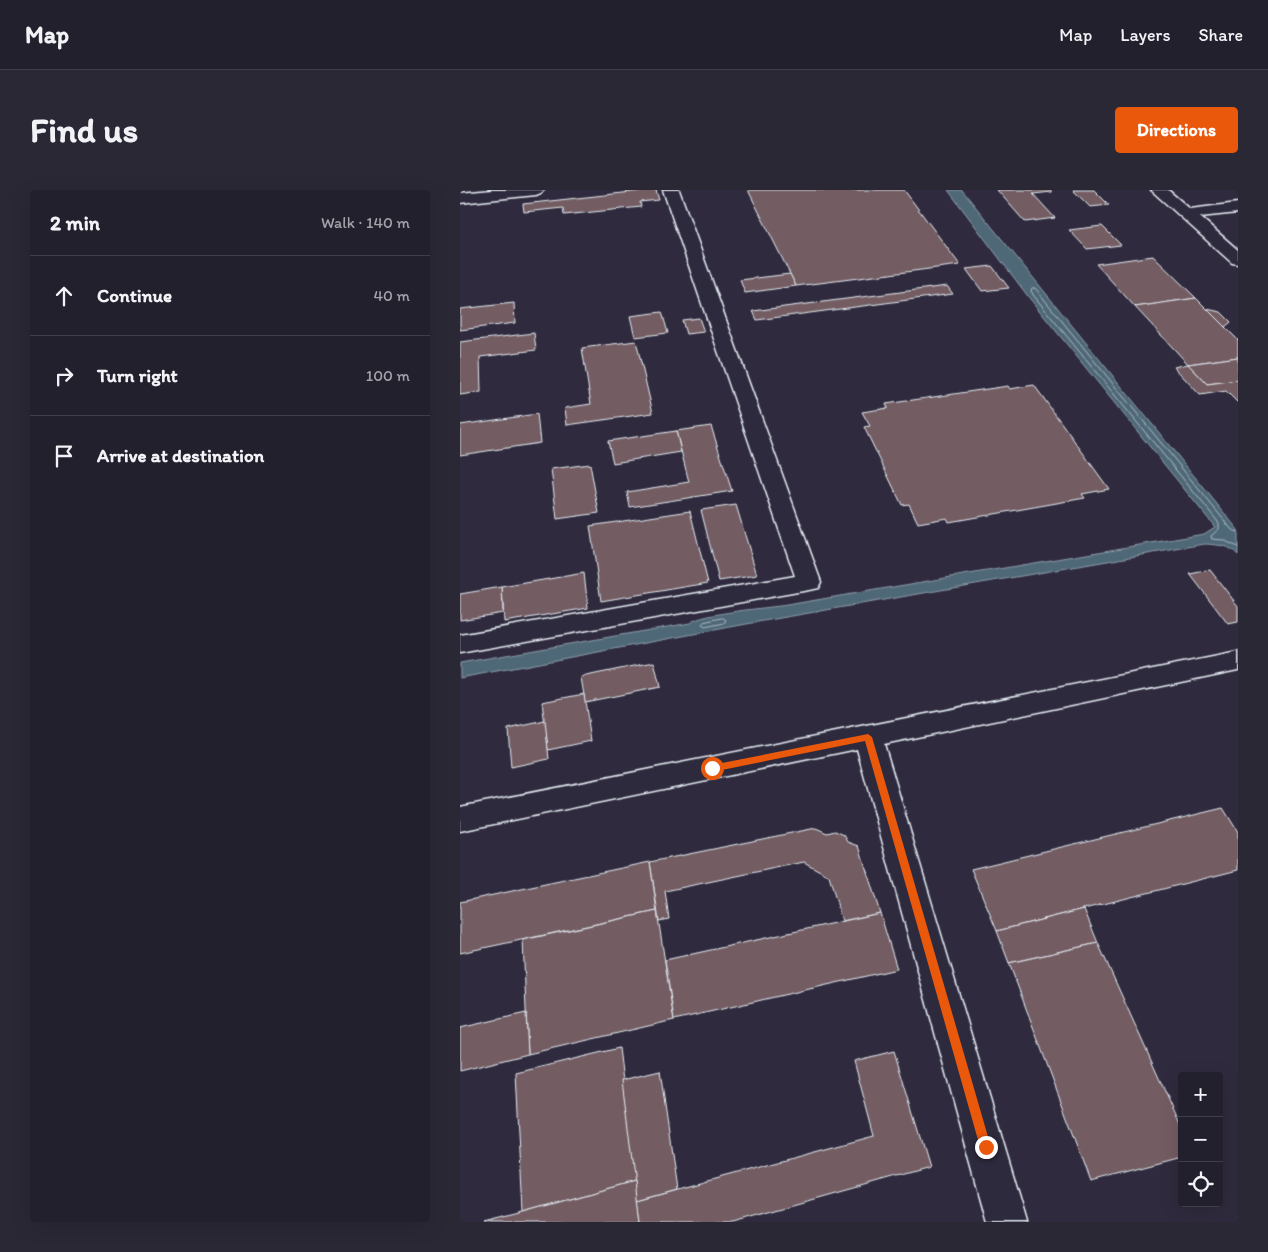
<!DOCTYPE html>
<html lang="en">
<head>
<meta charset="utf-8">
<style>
  :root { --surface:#23202e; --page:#2b2836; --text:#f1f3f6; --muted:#a3a3aa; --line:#403e4a; --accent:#ea580c }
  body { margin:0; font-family:Itim,sans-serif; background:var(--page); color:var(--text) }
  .controls { position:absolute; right:15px; bottom:15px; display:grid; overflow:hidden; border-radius:5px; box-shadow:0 5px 20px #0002 }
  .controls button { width:45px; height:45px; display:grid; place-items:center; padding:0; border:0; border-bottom:1px solid var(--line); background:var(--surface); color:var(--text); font:25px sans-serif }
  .stop { position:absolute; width:15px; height:15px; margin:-11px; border:4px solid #ea580c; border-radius:50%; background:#fff }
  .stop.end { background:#ea580c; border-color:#fff; box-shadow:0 1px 5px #0008 }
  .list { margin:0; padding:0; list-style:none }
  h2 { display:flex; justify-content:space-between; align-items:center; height:65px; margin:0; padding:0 20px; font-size:21px }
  h2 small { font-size:16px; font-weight:400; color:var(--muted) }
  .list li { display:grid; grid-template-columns:32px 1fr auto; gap:15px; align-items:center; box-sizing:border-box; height:80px; padding:0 20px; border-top:1px solid var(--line) }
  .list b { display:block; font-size:19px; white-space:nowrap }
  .list em { font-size:16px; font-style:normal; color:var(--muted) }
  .icon { flex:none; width:28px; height:28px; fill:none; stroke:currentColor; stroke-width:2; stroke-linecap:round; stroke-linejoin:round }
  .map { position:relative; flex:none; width:778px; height:1032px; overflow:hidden; border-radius:5px }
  header { display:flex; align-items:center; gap:30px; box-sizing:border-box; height:70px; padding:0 25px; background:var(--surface); border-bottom:1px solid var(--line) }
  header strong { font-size:24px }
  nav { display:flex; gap:28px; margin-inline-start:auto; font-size:18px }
  .intro { display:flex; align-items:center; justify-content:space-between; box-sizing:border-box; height:120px; padding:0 30px }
  h1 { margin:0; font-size:35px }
  .button { padding:12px 22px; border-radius:5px; background:var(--accent); color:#fff; font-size:18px; font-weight:700 }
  main { display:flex; gap:30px; padding:0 30px }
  aside { flex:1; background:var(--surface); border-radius:5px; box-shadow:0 5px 20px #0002 }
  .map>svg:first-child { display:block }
  .water { fill:#506878; stroke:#8d9fab }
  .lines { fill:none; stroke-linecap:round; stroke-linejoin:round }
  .shore { stroke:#abbac5; stroke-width:1 }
  .building { fill:#735c62; stroke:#e8f1f8 }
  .minor-casing { stroke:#e8f1f8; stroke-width:3 }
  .minor { fill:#2f2a3d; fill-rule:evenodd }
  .route { fill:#ea580c }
</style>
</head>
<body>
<header>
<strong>Map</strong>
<nav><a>Map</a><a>Layers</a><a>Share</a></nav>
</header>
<div class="intro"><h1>Find us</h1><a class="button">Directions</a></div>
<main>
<aside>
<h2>2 min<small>Walk · 140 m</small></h2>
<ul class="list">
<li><svg class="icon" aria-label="ahead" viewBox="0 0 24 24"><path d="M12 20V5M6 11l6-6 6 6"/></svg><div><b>Continue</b></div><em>40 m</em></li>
<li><svg class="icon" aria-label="right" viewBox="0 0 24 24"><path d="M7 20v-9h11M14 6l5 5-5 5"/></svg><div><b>Turn right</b></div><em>100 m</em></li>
<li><svg class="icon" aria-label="arrive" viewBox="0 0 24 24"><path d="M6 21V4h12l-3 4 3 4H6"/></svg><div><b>Arrive at destination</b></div></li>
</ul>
</aside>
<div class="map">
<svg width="778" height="1032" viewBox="0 0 778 1032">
  <rect width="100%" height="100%" fill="#2f2a3d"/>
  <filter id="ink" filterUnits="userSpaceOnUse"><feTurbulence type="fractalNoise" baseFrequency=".02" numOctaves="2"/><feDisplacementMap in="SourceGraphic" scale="10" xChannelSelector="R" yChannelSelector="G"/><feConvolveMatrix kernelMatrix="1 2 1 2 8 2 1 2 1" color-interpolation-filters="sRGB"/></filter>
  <g filter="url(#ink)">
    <!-- water -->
    <path class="water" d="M488 0H502L778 340V365C770 355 757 355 745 354L292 433 0 488V473L230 433C241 423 308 418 327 415L744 344 755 337 570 109Z"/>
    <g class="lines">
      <!-- shore -->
      <g class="shore">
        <path d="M778 342 772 340 575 98H572L571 101 574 106 759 333V339L751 346 752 349 763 350 778 357"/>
        <path d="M263 428 266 430 264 433 245 437 242 435 244 432Z"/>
      </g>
    </g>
    <!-- building -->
    <g class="building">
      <path d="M190 0H196L199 10 180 12 181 17 104 25 103 18 64 22 63 14Z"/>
      <path d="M288 0H444L500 75 336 96Z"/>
      <path d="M537 0H590L592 2 573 4 595 28 565 32Z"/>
      <path d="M613 0H634L649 15 630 17Z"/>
      <path d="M642 36 661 55 627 59 609 40Z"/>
      <path d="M693 66 736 108 675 117 636 74Z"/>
      <path d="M532 76 549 98 522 101 506 79Z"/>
      <path d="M330 84 336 96 285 103 280 90Z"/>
      <path d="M487 96 493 104 297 130 293 121Z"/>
      <path d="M736 108 778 150V167L728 174 675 117Z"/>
      <path d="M54 113 55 133 0 140V119Z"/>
      <path d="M747 119 761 122 771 132 765 137Z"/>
      <path d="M202 122 208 143 175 147 170 126Z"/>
      <path d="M239 128 244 142 226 144 222 130Z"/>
      <path d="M74 143 76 160 20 167 21 202 0 205V152Z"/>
      <path d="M176 151 193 223 107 235 105 218 131 214 122 158Z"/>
      <path d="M778 167V190L747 194 728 174Z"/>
      <path d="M728 174 747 194 778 190V213L766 201 740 205 714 177Z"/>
      <path d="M574 195 649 299 622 304 625 308 489 332 487 328 458 333 449 314 442 315 404 237 410 236 402 222 428 218 426 214 548 196 550 199Z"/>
      <path d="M77 224 80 253 0 265V235Z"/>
      <path d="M251 236 272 301 170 317 167 302 229 292 216 241Z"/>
      <path d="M216 241 221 262 153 273 148 251Z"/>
      <path d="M130 274 139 323 97 329 91 279Z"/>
      <path d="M276 315 297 385 259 391 241 320Z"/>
      <path d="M230 321 248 393 141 411 130 336Z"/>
      <path d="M750 380 778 416V432L768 434 730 384Z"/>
      <path d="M124 383 128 418 44 432 42 397Z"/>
      <path d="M42 397 43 423 0 430V404Z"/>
      <path d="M194 472 200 497 125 512 121 487Z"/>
      <path d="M124 504 131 551 88 560 82 512Z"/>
      <path d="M85 531 89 569 51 577 48 539Z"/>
      <path d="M763 618 778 642V680L537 741 511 679Z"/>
      <path d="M356 638 367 643 375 641 384 645 388 652 399 656 420 723 382 731 369 686 344 672 205 701 209 729 199 731 190 672Z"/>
      <path d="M190 672 197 721 0 763V712Z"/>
      <path d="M624 719 638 753 549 773 537 741Z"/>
      <path d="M197 721 214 830 68 864 63 750Z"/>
      <path d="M420 723 437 779 214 830 205 770Z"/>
      <path d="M638 753 722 939V967L631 991 549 773Z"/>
      <path d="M66 823 68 864 0 881V838Z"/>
      <path d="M159 858 175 991 63 1022 56 883Z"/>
      <path d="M434 861 469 977 273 1032H180L177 1010 414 946 394 871Z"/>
      <path d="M200 881 217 999 177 1010 162 890Z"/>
      <path d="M175 991 180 1032H24L63 1022Z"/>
    </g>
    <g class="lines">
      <defs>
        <g id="minor">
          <path d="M32 0H84L81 3 76 5 0 13V3Z"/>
          <path d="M203 0H219L361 392 358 398 349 400 0 463V445L335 386Z"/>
          <path d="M691 0H708L730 19 778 13V23L740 27 778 60V74L772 73Z"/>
          <path d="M778 462V480L424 554 567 1032H527L397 559 0 641V617Z"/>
        </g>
      </defs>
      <!-- minor casing -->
      <use href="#minor" class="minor-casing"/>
      <!-- minor -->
      <use href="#minor" class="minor"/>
    </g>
  </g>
  <!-- route -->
  <path class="route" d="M408 544 412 547 531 957 530 961 526 963 522 961 520 957 405 551 252 582 248 578 252 575Z"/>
</svg>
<div class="controls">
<button>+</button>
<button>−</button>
<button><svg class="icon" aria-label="locate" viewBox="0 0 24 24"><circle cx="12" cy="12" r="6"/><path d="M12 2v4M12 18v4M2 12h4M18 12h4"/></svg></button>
</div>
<div class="stop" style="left:252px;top:578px"></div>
<div class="stop end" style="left:526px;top:957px"></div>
</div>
</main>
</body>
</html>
